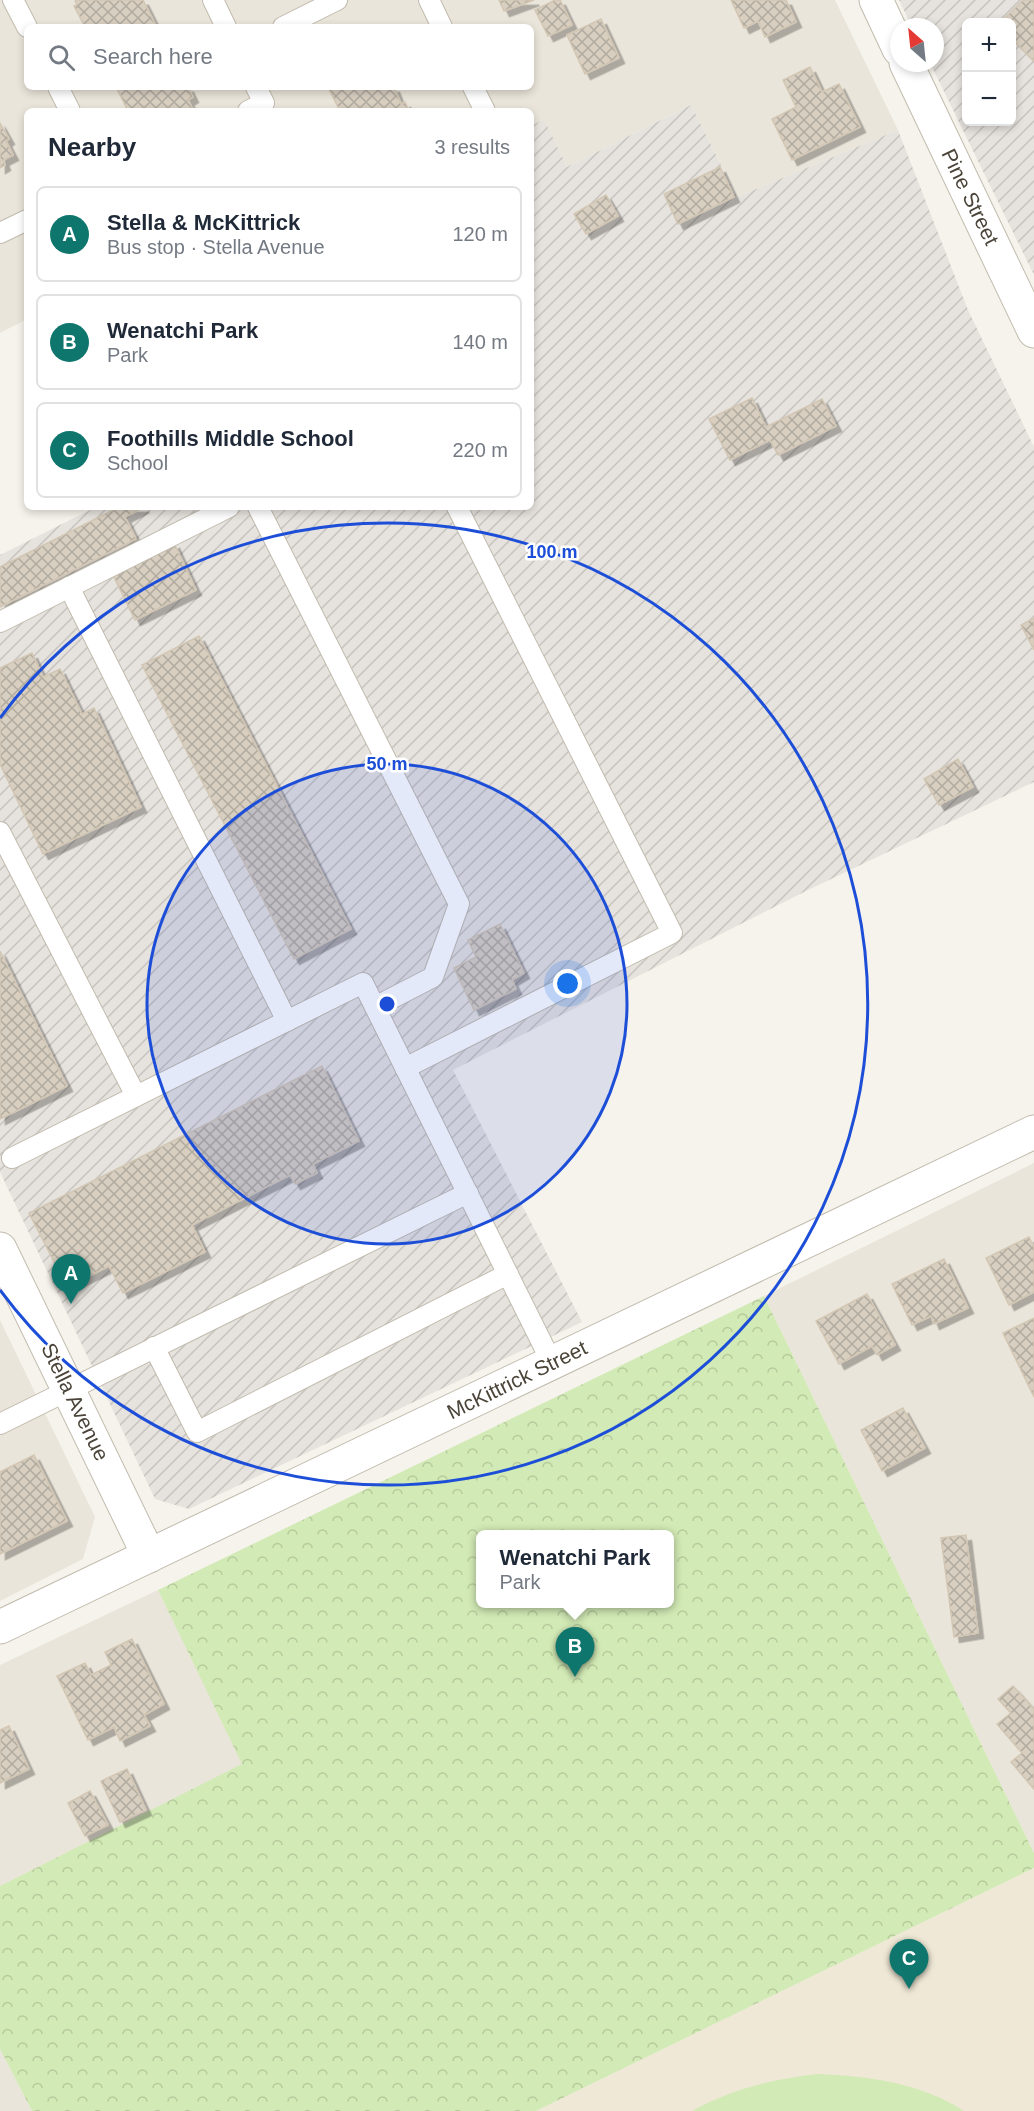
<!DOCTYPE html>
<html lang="en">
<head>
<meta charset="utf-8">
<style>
  :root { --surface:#fff; --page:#f2f2f3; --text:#1f2937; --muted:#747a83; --line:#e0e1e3; --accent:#0f766e }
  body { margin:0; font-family:Helvetica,sans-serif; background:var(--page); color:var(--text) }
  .controls { position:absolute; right:18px; top:18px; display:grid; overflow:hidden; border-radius:9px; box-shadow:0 3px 9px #0003 }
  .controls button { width:54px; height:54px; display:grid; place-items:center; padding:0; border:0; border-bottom:2px solid var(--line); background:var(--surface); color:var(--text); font:30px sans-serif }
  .compass { position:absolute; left:890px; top:18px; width:54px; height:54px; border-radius:50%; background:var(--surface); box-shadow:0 3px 9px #0003; rotate:333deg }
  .you { position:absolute; left:568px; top:984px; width:21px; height:21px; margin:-15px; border:4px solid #fff; border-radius:50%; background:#1a73e8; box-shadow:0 0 0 9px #1a73e833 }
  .badge { display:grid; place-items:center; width:39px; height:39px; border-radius:50%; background:var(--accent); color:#fff; font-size:20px; font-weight:700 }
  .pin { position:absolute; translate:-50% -50px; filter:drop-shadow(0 2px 3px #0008) }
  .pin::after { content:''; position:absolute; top:32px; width:21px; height:18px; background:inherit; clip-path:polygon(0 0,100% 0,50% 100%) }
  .popup { position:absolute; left:476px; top:1530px; width:198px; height:78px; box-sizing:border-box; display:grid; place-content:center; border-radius:9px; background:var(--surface); filter:drop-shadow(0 2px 4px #0005); font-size:20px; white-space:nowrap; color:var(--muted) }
  .popup b { font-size:22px; color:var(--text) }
  .popup::after { content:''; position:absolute; left:50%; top:100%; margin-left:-12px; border:12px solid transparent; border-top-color:var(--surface) }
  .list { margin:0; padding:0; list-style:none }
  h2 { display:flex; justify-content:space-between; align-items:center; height:78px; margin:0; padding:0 24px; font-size:26px }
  h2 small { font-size:20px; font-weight:400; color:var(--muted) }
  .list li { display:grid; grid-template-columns:39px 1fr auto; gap:18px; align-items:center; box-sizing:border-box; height:96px; margin:0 12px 12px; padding:0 12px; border:2px solid var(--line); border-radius:9px }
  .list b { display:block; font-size:22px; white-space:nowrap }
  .list p { margin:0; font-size:20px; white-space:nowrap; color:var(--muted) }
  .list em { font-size:20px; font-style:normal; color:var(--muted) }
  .icon { flex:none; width:33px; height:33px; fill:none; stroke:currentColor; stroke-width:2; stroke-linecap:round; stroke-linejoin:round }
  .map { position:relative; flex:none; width:1034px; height:2111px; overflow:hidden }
  .search { position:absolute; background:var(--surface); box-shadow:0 3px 9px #0003; left:24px; top:24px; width:510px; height:66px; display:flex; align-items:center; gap:15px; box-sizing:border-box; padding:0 21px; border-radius:9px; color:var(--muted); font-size:22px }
  .panel { position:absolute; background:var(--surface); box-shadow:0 3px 9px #0003; left:24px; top:108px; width:510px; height:402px; border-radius:9px }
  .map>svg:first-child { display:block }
  .residential { fill:#eae5da; fill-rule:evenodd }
  .industrial { fill:url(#industrial-furrows); fill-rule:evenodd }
  .education { fill:#efe8d6 }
  .forest { fill:url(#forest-crowns); fill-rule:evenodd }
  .pitch { fill:#d2eab5 }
  .building { fill:url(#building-cross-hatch); stroke:#d3c7b4; stroke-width:1.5; filter:url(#shadow) }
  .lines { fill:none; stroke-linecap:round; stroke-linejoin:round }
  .service-casing { stroke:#c2bbae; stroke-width:22 }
  .minor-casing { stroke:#c2bbae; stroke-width:35 }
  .tertiary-casing { stroke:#c2bbae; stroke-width:35 }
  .service { stroke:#fff; stroke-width:20 }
  .minor { stroke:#fff; stroke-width:33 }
  .tertiary { stroke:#fff; stroke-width:33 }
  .ring { fill:none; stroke:#1d4ed8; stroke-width:3 }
  .labels { text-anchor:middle; stroke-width:5; stroke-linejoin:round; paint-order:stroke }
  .street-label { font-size:21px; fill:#4b4439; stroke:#fff }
  .centre { fill:#1d4ed8; stroke:#fff; stroke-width:3 }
  .ring-label { font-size:18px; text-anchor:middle; font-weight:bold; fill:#1d4ed8; stroke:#fff; stroke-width:5; stroke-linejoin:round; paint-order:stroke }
</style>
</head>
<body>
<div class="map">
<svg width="1034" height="2111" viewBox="0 0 1034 2111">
  <defs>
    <pattern id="industrial-furrows" width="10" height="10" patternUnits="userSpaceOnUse" patternTransform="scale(1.5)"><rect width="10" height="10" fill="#e6e2dd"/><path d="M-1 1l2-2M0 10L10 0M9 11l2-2" fill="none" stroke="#c7c3be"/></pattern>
    <pattern id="forest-crowns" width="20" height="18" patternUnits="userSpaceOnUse" patternTransform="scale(1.5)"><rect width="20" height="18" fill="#d2eab5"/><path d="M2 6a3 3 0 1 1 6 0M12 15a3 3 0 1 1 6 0" fill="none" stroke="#b6ca9c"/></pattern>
    <pattern id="building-cross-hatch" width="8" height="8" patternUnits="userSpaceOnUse" patternTransform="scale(1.5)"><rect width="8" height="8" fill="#d8cfc1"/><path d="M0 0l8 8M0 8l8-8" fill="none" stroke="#b1aa9e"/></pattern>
    <filter id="shadow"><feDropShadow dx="5.5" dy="5.5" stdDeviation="0" flood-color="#0004"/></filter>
  </defs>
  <rect width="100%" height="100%" fill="#f6f3ec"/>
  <!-- residential -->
  <g class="residential">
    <path d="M0 0H835L898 130 737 197 691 105 567 167 544 119 531 126V111H27V319L0 333ZM27 27H531V87H27Z"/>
    <path d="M1034 1163V1853L764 1296Z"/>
    <path d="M0 1320 95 1517 83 1559 0 1601Z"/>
    <path d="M158 1590 243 1764 0 1886V1665Z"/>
    <path d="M0 2049 32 2111H0Z"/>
  </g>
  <!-- industrial -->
  <g class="industrial">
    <path d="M899 0H1034V275L930 63H935V27H912ZM966 22H1012V122H966Z"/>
    <path d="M691 105 737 197 898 130 968 310 1034 447V782L806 891 453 1070 582 1322 189 1509 155 1499 0 1172V555L96 507H531V126L544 119 567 167Z"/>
  </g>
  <!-- education -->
  <path class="education" d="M1034 1868V2111H536Z"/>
  <!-- forest -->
  <path class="forest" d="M764 1296 1034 1853V1868L536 2111H32L0 2049V1886L242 1764 158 1590ZM480 1534H670V1604H480Z"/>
  <!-- pitch -->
  <path class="pitch" d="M818 2074C868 2076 921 2083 964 2111H692C732 2089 773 2079 818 2074Z"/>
  <!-- building -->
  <g class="building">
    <path d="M75 0H143L155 24 152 27H85L74 6 77 5Z"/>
    <path d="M499 0H534L504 11Z"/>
    <path d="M555 0H560L572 25 548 36 535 10Z"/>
    <path d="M731 0H786L796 22 765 37 758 21 744 28Z"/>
    <path d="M1023 0H1034V61L1012 39V22H1001Z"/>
    <path d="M601 19 619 58 585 74 567 35Z"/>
    <path d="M810 67 822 92 839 84 860 127 792 160 772 119 796 107 783 80Z"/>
    <path d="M116 87H188L193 97 188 100 194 111H128Z"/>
    <path d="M328 87H394L401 104 405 102 409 111H340Z"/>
    <path d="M0 123 9 139 6 141 13 155 3 160 5 165 0 168Z"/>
    <path d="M720 167 734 197 678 224 664 194Z"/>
    <path d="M606 195 618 216 586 234 574 214Z"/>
    <path d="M752 398 766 427 822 399 836 426 778 455 770 440 730 460 709 419Z"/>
    <path d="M119 507H144L125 517 136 539 0 607V567Z"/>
    <path d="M174 543 196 590 135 620 112 573Z"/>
    <path d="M1034 618V650L1021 625Z"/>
    <path d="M199 636 351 929 294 959 142 665Z"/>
    <path d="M32 653 43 677 60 669 82 714 94 708 141 807 43 854 0 764V668Z"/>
    <path d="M958 759 973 787 939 805 924 779Z"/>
    <path d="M500 924 524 973 512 980 516 989 474 1010 454 968 476 957 468 940Z"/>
    <path d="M0 951 67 1086 0 1119Z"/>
    <path d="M322 1066 359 1141 313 1164 317 1173 295 1184 290 1175 192 1225 205 1252 123 1293 109 1266 67 1287 29 1213Z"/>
    <path d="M1029 1237 1034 1247V1292L1009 1305 986 1258Z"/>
    <path d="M944 1259 968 1308 934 1324 931 1316 912 1325 892 1284Z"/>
    <path d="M867 1294 895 1345 877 1355 872 1346 839 1364 816 1321Z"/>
    <path d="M1034 1318V1397L1003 1333Z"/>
    <path d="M903 1408 925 1448 882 1471 861 1430Z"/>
    <path d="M34 1455 67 1521 0 1554V1472Z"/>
    <path d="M966 1535 978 1633 954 1637 941 1538Z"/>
    <path d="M132 1639 164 1704 144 1715 150 1726 120 1741 114 1727 88 1740 57 1676 85 1663 91 1675 111 1665 105 1652Z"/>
    <path d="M1013 1686 1034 1709V1789L1011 1762 1022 1753 997 1724 1011 1713 998 1699Z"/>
    <path d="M9 1726 29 1769 0 1783V1730Z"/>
    <path d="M127 1769 146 1810 120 1822 101 1781Z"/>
    <path d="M90 1791 108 1825 85 1836 68 1803Z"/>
  </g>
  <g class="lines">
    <defs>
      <g id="service">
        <path d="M13 0 27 27"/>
        <path d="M213 0 226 27"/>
        <path d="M429 0 442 27"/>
        <path d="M283 27 337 0"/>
        <path d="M58 87 70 111"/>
        <path d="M473 87 485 111"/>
        <path d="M248 111 264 103 256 87"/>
        <path d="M0 233 27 220"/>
        <path d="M258 507 459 904 433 977 375 1007"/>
        <path d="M69 587 287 1021"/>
        <path d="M0 622 229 507"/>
        <path d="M0 832 136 1096"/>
        <path d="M405 1068 672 933 457 507"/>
        <path d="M12 1158 363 983 552 1363"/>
        <path d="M154 1347 197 1432 508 1274"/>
        <path d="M0 1424 468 1193"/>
      </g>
      <g id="minor">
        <path d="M0 1249 149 1556"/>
        <path d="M0 1627 1034 1132"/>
      </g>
      <g id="tertiary">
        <path d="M876 0 899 49"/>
        <path d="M906 63 1034 331"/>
      </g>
    </defs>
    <!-- service casing -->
    <use href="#service" class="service-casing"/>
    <!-- minor casing -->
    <use href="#minor" class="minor-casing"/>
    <!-- tertiary casing -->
    <use href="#tertiary" class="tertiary-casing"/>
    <!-- service -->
    <use href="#service" class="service"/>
    <!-- minor -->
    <use href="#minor" class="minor"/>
    <!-- tertiary -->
    <use href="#tertiary" class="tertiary"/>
  </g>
  <!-- distance rings -->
  <circle cx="387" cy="1004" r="240" fill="#1d4ed8" fill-opacity=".12"/>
  <g class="ring">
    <circle cx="387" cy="1004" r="240"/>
    <path d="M0 718A481 481 0 1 1 0 1290"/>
  </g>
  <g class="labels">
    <!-- street labels -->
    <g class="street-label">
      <text transform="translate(970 197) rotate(64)" y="7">Pine Street</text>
      <text transform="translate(517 1380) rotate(-26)" y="7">McKittrick Street</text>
      <text transform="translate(75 1402) rotate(64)" y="7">Stella Avenue</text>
    </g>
  </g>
  <circle cx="387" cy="1004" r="9" class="centre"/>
  <g class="ring-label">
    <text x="552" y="558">100 m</text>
    <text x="387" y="770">50 m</text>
  </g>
</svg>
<div class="controls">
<button>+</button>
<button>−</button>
</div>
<svg class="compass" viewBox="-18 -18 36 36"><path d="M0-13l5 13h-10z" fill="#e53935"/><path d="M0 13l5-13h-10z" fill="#747a83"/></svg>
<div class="you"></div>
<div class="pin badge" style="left:71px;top:1304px">A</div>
<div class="pin badge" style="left:575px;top:1677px">B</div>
<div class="popup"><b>Wenatchi Park</b>Park</div>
<div class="pin badge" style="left:909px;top:1989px">C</div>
<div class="search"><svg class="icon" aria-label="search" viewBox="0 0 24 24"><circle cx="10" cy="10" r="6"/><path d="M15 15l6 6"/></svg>Search here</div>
<section class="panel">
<h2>Nearby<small>3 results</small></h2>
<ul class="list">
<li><span class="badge">A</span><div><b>Stella &amp; McKittrick</b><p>Bus stop · Stella Avenue</p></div><em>120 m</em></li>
<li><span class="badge">B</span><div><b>Wenatchi Park</b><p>Park</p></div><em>140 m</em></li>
<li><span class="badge">C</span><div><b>Foothills Middle School</b><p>School</p></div><em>220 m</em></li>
</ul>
</section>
</div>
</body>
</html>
